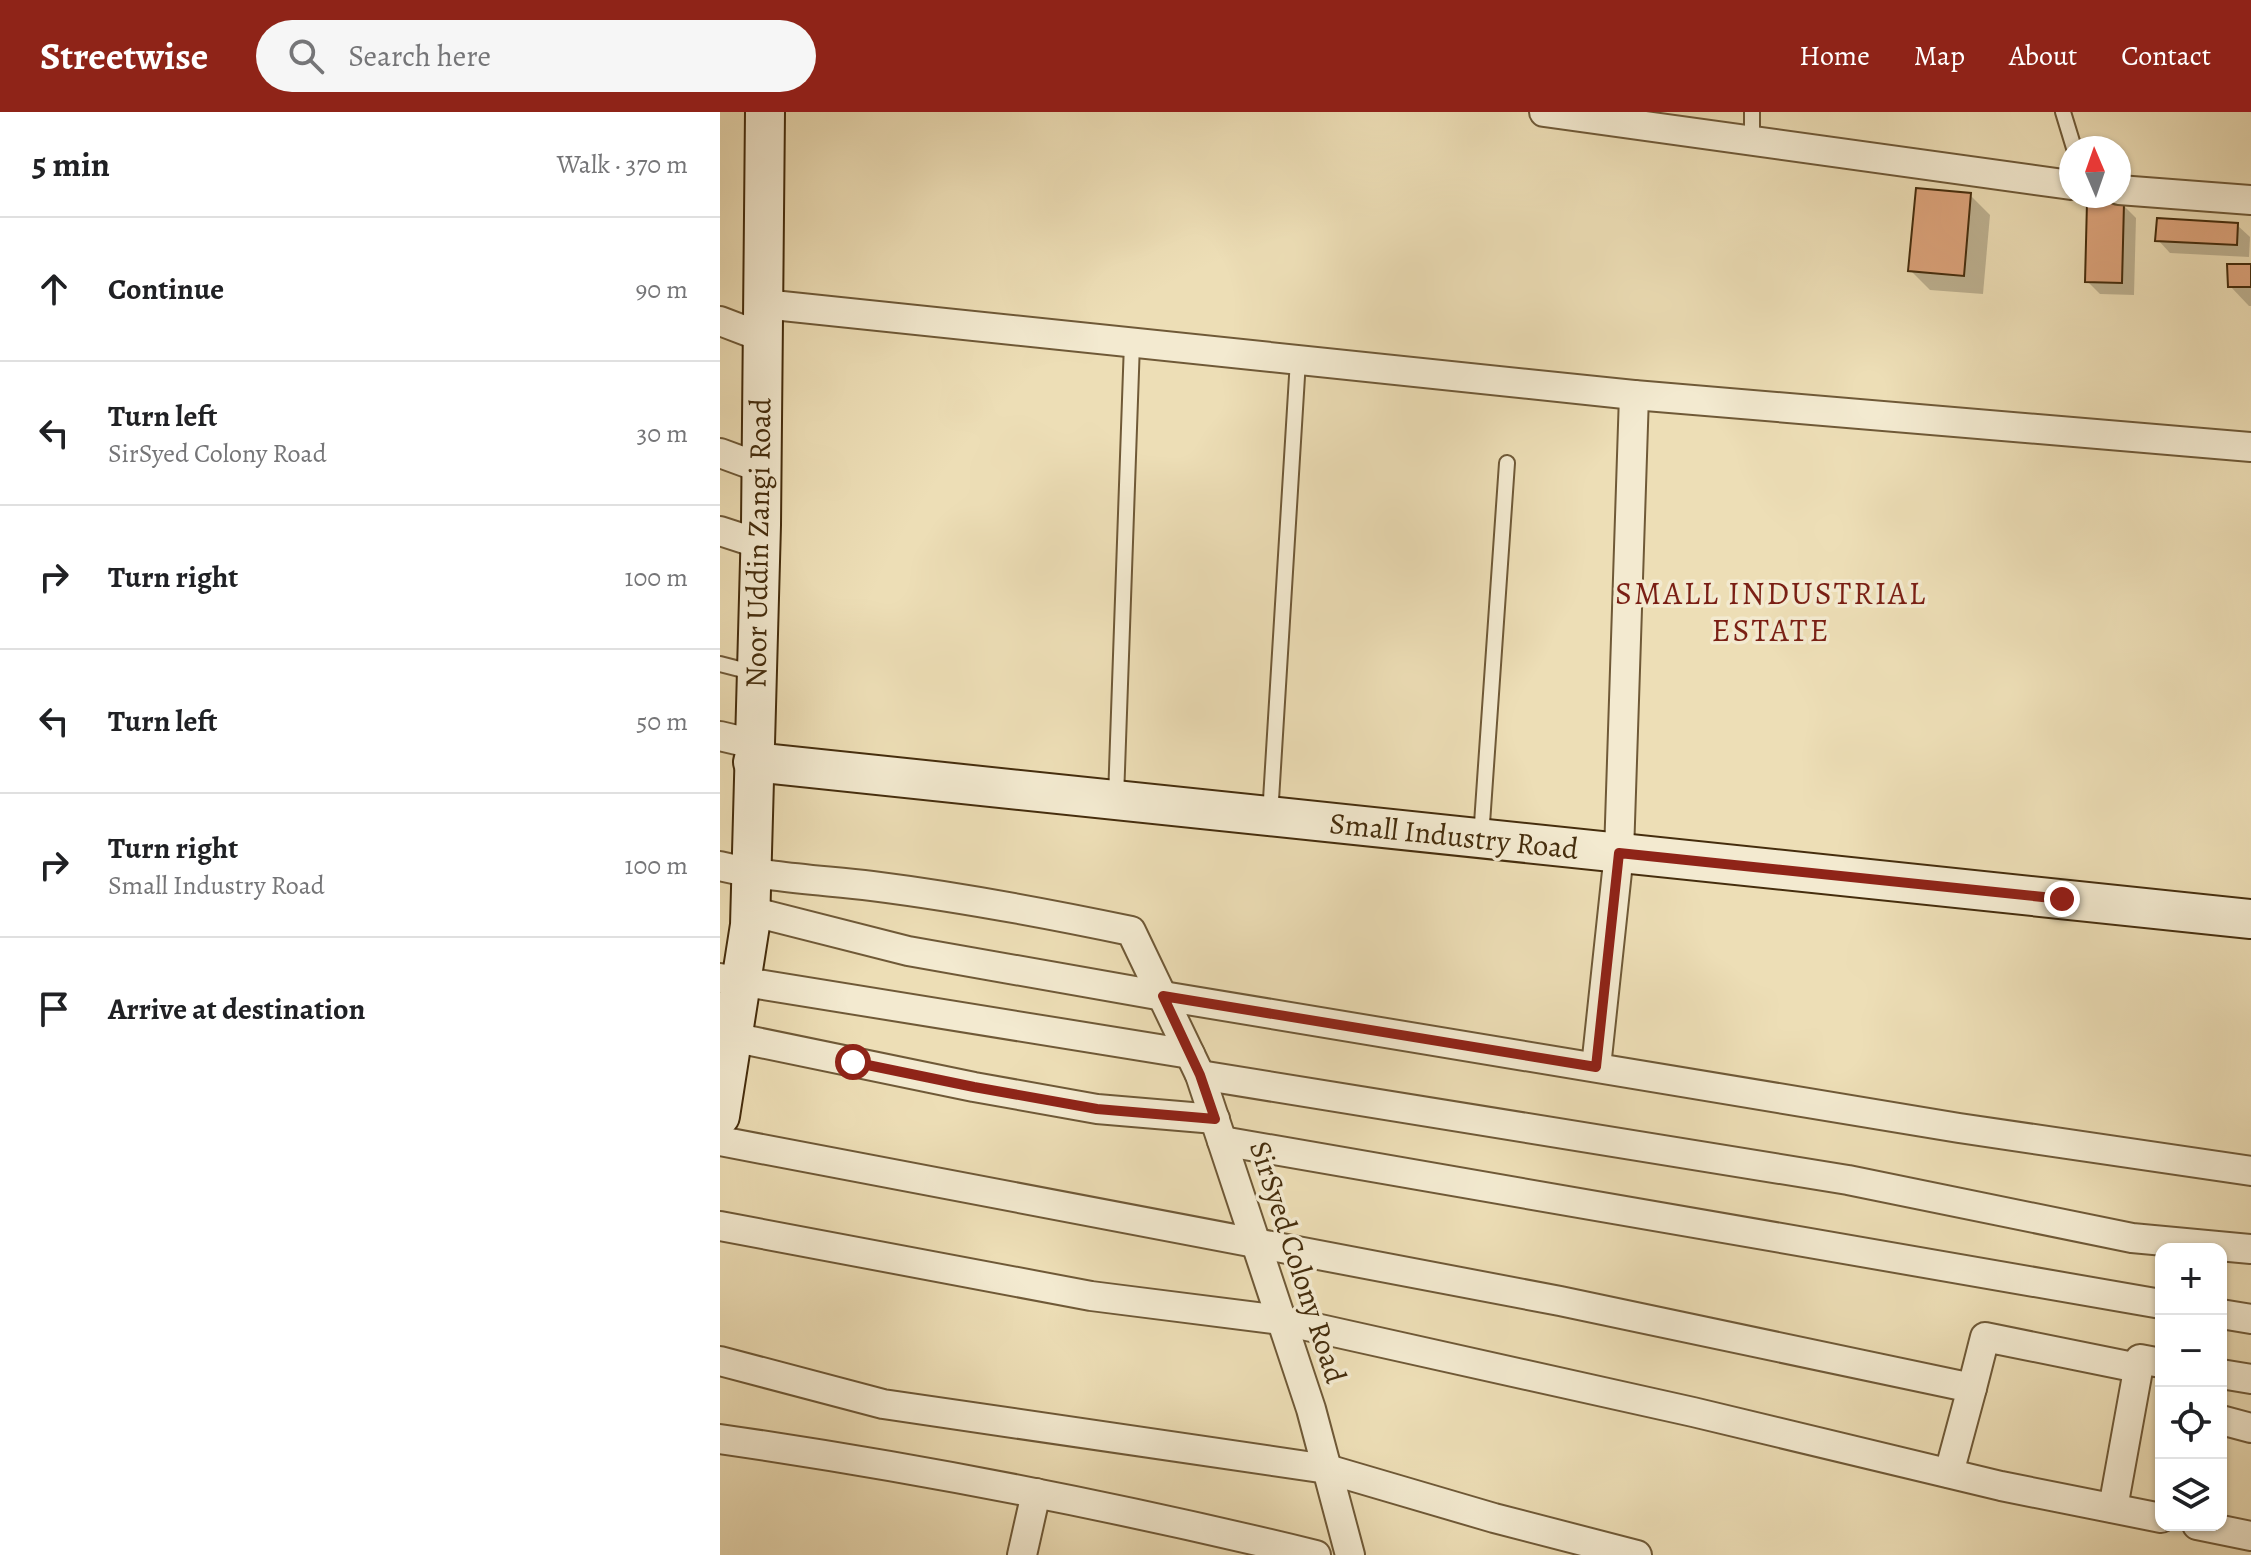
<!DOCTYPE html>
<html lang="en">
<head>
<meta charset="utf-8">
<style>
  :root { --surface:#fff; --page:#f6f6f6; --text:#202124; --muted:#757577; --line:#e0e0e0; --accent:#8f2418 }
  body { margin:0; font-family:Alegreya,serif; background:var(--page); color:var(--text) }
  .controls { position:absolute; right:24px; bottom:24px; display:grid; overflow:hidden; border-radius:16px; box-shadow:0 2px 6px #0004 }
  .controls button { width:72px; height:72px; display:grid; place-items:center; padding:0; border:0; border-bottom:2px solid var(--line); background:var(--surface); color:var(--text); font:40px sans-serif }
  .compass { position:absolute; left:1339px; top:24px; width:72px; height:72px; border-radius:50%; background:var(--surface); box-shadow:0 2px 6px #0004; rotate:358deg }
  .stop { position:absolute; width:24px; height:24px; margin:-18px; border:6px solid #8f2418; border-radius:50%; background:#fff }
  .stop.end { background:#8f2418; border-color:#fff; box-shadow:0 2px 8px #0008 }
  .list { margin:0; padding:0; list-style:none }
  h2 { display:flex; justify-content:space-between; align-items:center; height:104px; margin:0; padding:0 32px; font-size:34px }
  h2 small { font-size:26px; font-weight:400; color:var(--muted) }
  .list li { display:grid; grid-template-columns:52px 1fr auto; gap:24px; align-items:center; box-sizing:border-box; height:144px; padding:0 32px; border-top:2px solid var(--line) }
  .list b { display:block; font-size:30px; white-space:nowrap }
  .list p { margin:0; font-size:26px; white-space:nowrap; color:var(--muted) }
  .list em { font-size:26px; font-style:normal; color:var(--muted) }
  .icon { flex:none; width:44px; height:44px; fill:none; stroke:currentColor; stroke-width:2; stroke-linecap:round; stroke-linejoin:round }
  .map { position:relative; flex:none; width:1531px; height:1443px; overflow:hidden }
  header { display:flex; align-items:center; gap:48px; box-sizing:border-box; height:112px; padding:0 40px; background:var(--accent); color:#fff }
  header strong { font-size:38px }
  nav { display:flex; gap:44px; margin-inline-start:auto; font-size:28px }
  .search { width:560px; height:72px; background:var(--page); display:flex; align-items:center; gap:20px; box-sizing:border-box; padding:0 28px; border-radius:44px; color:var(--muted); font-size:30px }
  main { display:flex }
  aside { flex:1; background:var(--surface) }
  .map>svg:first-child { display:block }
  .shadow { fill:#0003 }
  .building { fill:#dda47c; stroke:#452d0d; stroke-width:2 }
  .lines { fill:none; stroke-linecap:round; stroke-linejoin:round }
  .lane-casing { stroke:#6f5937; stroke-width:18 }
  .street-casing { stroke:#6f5937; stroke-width:32 }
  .secondary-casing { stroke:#452d0d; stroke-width:42 }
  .lane { stroke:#f3ead0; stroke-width:14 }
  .street { stroke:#f3ead0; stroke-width:28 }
  .secondary { stroke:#f3ead0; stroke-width:38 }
  .route { stroke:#8f2418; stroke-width:10 }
  .labels { text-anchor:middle; stroke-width:7; stroke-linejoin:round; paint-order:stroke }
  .street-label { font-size:30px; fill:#452d0d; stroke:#f3ead0 }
  .neighbourhood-label { font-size:32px; letter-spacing:2px; fill:#7a1f14; stroke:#f3ead0 }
</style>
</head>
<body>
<header>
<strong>Streetwise</strong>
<div class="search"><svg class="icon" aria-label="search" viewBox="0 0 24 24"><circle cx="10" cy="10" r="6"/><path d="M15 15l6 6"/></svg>Search here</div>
<nav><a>Home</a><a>Map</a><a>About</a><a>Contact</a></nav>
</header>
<main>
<aside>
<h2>5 min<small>Walk · 370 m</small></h2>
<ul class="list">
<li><svg class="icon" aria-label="ahead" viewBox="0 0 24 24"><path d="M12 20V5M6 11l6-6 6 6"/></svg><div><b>Continue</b></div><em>90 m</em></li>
<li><svg class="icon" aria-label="left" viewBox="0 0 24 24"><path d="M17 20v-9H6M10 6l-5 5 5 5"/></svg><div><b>Turn left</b><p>SirSyed Colony Road</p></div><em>30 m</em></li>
<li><svg class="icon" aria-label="right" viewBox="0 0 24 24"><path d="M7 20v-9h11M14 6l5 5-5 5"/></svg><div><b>Turn right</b></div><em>100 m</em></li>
<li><svg class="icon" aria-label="left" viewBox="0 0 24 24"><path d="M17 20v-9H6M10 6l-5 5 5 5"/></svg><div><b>Turn left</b></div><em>50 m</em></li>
<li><svg class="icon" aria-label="right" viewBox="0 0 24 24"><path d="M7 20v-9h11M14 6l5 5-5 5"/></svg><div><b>Turn right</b><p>Small Industry Road</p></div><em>100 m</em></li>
<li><svg class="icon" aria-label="arrive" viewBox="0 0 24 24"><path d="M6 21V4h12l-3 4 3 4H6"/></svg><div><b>Arrive at destination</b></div></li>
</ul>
</aside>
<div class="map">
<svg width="1531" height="1443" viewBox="0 0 1531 1443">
  <rect width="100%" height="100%" fill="#eddeb6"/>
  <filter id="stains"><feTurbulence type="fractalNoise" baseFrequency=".0025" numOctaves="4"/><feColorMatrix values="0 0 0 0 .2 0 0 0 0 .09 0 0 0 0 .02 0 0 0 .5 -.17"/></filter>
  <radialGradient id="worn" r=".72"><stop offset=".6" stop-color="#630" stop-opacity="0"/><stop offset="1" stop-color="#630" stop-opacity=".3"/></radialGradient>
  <!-- shadow -->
  <g class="shadow">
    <path d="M1250 83 1270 103 1263 182 1210 178 1190 158Z"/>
    <path d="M1403 93 1416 106 1414 183 1380 182 1367 169Z"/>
    <path d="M1517 113 1530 125 1529 145 1450 141 1438 128Z"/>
    <path d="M1531 154V194H1529L1510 174Z"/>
  </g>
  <!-- building -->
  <g class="building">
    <path d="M1196 76 1251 81 1244 164 1188 159Z"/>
    <path d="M1367 90 1404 91 1402 171 1365 170Z"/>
    <path d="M1437 106 1518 111 1517 133 1435 129Z"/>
    <path d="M1507 152H1531V175H1508Z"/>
  </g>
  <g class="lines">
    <defs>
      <g id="lane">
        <path d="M1343 0 1354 36"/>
        <path d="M1032 29V0"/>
        <path d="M0 552 35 561"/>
        <path d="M396 686 412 231"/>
        <path d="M550 704 578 248"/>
        <path d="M761 726 787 351"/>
      </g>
      <g id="street">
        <path d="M824 0 1351 73"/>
        <path d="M1399 78 1531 88"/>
        <path d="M43 192 914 283 1531 335"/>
        <path d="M0 209 42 225"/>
        <path d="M0 341 41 356"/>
        <path d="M0 419 40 432"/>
        <path d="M0 624 34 632"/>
        <path d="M0 754C50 766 101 768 152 774 239 785 325 801 411 819L480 963 591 1297 630 1443"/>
        <path d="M30 799 188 839 443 884 1239 1016 1531 1059"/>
        <path d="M0 866 470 942"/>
        <path d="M12 925 254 975 377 997 495 1007"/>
        <path d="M876 955 899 741 914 283"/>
        <path d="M480 963 1128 1068 1412 1126 1531 1137"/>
        <path d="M0 1029 840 1189 1252 1276 1265 1225 1418 1256"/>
        <path d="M502 1029 1441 1192"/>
        <path d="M0 1114 371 1184 560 1208 973 1300 1281 1374 1441 1406"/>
        <path d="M1501 1202 1531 1207"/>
        <path d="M0 1249 163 1292 607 1357 774 1406 917 1443"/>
        <path d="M1501 1262 1531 1267"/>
        <path d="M1501 1308 1531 1316"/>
        <path d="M0 1327C200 1356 399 1395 596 1443"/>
        <path d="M1229 1361 1252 1276"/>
        <path d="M1393 1396 1420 1247 1441 1251"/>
        <path d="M1477 1413 1531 1424"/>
        <path d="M302 1443 316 1381"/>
      </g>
      <g id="secondary">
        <path d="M33 650 1531 807"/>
        <path d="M0 1004 30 813 41 413 45 0"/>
      </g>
    </defs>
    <!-- lane casing -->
    <use href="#lane" class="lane-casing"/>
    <!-- street casing -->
    <use href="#street" class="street-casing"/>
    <!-- secondary casing -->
    <use href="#secondary" class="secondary-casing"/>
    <!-- lane -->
    <use href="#lane" class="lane"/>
    <!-- street -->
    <use href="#street" class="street"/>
    <!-- secondary -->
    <use href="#secondary" class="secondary"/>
  </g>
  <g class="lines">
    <!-- route -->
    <path class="route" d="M133 950 254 975 377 997 495 1007 480 963 443 884 876 955 899 741 1342 787"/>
  </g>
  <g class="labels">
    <!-- street labels -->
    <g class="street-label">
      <text transform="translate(38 431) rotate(-89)" y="10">Noor Uddin Zangi Road</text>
      <text transform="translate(734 724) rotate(6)" y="10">Small Industry Road</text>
      <text transform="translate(578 1150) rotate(72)" y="10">SirSyed Colony Road</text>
    </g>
    <!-- neighbourhood labels -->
    <g class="neighbourhood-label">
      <text x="1051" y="492">SMALL INDUSTRIAL<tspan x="1051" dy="37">ESTATE</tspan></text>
    </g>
  </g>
  <rect width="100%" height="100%" filter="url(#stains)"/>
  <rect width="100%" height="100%" fill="url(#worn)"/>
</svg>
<div class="controls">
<button>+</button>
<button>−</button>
<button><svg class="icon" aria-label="locate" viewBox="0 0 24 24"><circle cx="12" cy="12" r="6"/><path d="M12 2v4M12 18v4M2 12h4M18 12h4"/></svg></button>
<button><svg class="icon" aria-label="layers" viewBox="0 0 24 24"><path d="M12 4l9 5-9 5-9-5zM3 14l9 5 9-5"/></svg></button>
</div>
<svg class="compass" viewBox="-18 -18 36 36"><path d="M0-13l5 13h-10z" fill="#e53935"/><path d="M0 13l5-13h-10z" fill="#757577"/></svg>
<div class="stop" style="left:133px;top:950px"></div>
<div class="stop end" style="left:1342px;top:787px"></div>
</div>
</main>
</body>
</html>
